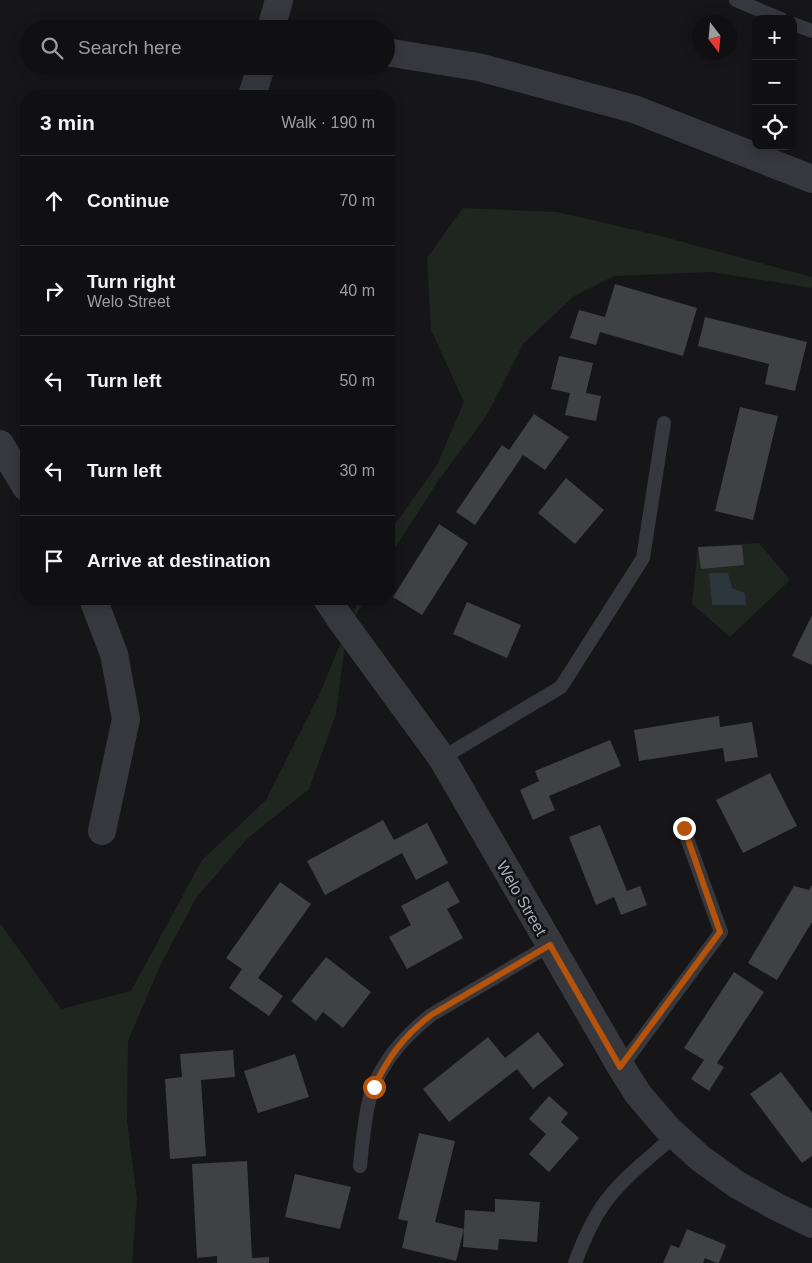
<!DOCTYPE html>
<html lang="en">
<head>
<meta charset="utf-8">
<style>
  :root { --surface:#101012; --page:#19191b; --text:#f1f3f6; --muted:#9c9d9f; --line:#303032 }
  body { margin:0; font-family:Arial,sans-serif; background:var(--page); color:var(--text) }
  .controls { position:absolute; right:15px; top:15px; display:grid; overflow:hidden; border-radius:10px; box-shadow:0 2px 12px #0003 }
  .controls button { width:45px; height:45px; display:grid; place-items:center; padding:0; border:0; border-bottom:1px solid var(--line); background:var(--surface); color:var(--text); font:25px sans-serif }
  .compass { position:absolute; left:692px; top:15px; width:45px; height:45px; border-radius:50%; background:var(--surface); box-shadow:0 2px 12px #0003; rotate:164deg }
  .stop { position:absolute; width:15px; height:15px; margin:-11px; border:4px solid #b45309; border-radius:50%; background:#fff }
  .stop.end { background:#b45309; border-color:#fff; box-shadow:0 1px 5px #0008 }
  .list { margin:0; padding:0; list-style:none }
  h2 { display:flex; justify-content:space-between; align-items:center; height:65px; margin:0; padding:0 20px; font-size:21px }
  h2 small { font-size:16px; font-weight:400; color:var(--muted) }
  .list li { display:grid; grid-template-columns:32px 1fr auto; gap:15px; align-items:center; box-sizing:border-box; height:90px; padding:0 20px; border-top:1px solid var(--line) }
  .list b { display:block; font-size:19px; white-space:nowrap }
  .list p { margin:0; font-size:16px; white-space:nowrap; color:var(--muted) }
  .list em { font-size:16px; font-style:normal; color:var(--muted) }
  .icon { flex:none; width:28px; height:28px; fill:none; stroke:currentColor; stroke-width:2; stroke-linecap:round; stroke-linejoin:round }
  .map { position:relative; flex:none; width:812px; height:1263px; overflow:hidden }
  .search { position:absolute; background:var(--surface); box-shadow:0 2px 12px #0003; left:20px; top:20px; width:375px; height:55px; display:flex; align-items:center; gap:12px; box-sizing:border-box; padding:0 18px; border-radius:28px; color:var(--muted); font-size:19px }
  .panel { position:absolute; background:var(--surface); box-shadow:0 2px 12px #0003; left:20px; top:90px; width:375px; height:515px; border-radius:20px }
  .map>svg:first-child { display:block }
  .green { fill:#1e261f }
  .water { fill:#2c353c }
  .building { fill:#404145 }
  .lines { fill:none; stroke-linecap:round; stroke-linejoin:round }
  .service { stroke:#37383d; stroke-width:14 }
  .minor { stroke:#37383d; stroke-width:28 }
  .tertiary { stroke:#37383d; stroke-width:28 }
  .route { stroke:#b45309; stroke-width:6 }
  .labels { text-anchor:middle; stroke-width:5; stroke-linejoin:round; paint-order:stroke }
  .street-label { font-size:16px; fill:#a8adb8; stroke:#111113 }
</style>
</head>
<body>
<div class="map">
<svg width="812" height="1263" viewBox="0 0 812 1263">
  <rect width="100%" height="100%" fill="#161618"/>
  <!-- green -->
  <g class="green">
    <path d="M463 208 557 212 661 236 812 277V288L712 272 614 276 574 296 523 344 487 415 438 481 389 557V533L437 465 464 402 431 330 427 258Z"/>
    <path d="M759 543 790 580 730 637 692 604 698 547Z"/>
    <path d="M359 599H365L355 617 344 651 336 714 309 789 247 839 196 898 159 968 128 1041 127 1121 137 1198 132 1263H0V923L61 1009 131 991 202 860 266 800 320 693Z"/>
  </g>
  <!-- water -->
  <path class="water" d="M709 573H728L732 588 745 593 746 605H712Z"/>
  <!-- building -->
  <g class="building">
    <path d="M615 284 697 308 683 356 600 332 596 345 570 338 579 310 605 317Z"/>
    <path d="M705 317 807 342 795 391 765 384 769 364 698 346Z"/>
    <path d="M559 356 593 363 586 393 601 396 596 421 565 415 570 393 551 389Z"/>
    <path d="M740 407 778 416 753 520 715 511Z"/>
    <path d="M534 414 569 437 545 470 523 455 475 525 456 512 502 445 509 450Z"/>
    <path d="M566 478 604 510 575 544 538 513Z"/>
    <path d="M439 524 468 543 422 615 393 597Z"/>
    <path d="M742 545 744 565 701 569 698 547Z"/>
    <path d="M467 602 521 625 507 658 453 634Z"/>
    <path d="M812 615V665L792 656Z"/>
    <path d="M719 716 720 727 752 722 758 757 725 762 723 748 639 761 634 730Z"/>
    <path d="M610 740 621 766 549 796 555 810 533 820 520 790 539 781 535 771Z"/>
    <path d="M770 773 797 826 743 853 716 800Z"/>
    <path d="M383 820 394 840 427 823 448 863 416 880 402 853 325 895 307 861Z"/>
    <path d="M600 825 627 891 640 886 647 905 621 915 614 897 596 905 569 837Z"/>
    <path d="M448 881 460 902 447 909 463 938 407 969 389 937 411 925 401 906Z"/>
    <path d="M280 882 311 904 258 978 283 996 269 1016 229 988 242 969 226 958Z"/>
    <path d="M812 885V922L777 980 748 963 794 886 809 890Z"/>
    <path d="M326 957 371 992 343 1028 323 1012 316 1021 291 1001Z"/>
    <path d="M734 972 764 992 717 1063 724 1067 709 1091 691 1079 704 1060 684 1048Z"/>
    <path d="M538 1032 564 1065 533 1089 517 1069 449 1122 423 1089 488 1037 505 1058Z"/>
    <path d="M233 1050 235 1077 201 1080 206 1156 170 1159 165 1079 182 1077 180 1054Z"/>
    <path d="M295 1054 309 1097 258 1113 244 1071Z"/>
    <path d="M781 1072 812 1113V1156L802 1163 750 1094Z"/>
    <path d="M549 1096 568 1113 561 1122 579 1138 549 1172 529 1154 546 1134 529 1119Z"/>
    <path d="M419 1133 455 1141 435 1222 464 1229 456 1261 402 1248 408 1221 398 1219Z"/>
    <path d="M247 1161 252 1258 269 1257V1263H217V1256L197 1258 192 1164Z"/>
    <path d="M295 1174 351 1187 340 1229 285 1217Z"/>
    <path d="M495 1199 540 1202 537 1242 499 1239 498 1250 463 1247 465 1210 495 1212Z"/>
    <path d="M687 1229 726 1245 719 1263H716L705 1258 703 1263H663L671 1245 679 1248Z"/>
  </g>
  <g class="lines">
    <!-- service -->
    <g class="service">
      <path d="M736 0 781 19"/>
      <path d="M793 24 812 31"/>
      <path d="M442 758 561 687 643 558 664 423"/>
      <path d="M621 1067 721 932 683 827"/>
      <path d="M360 1166C362 1146 364 1125 368 1105 376 1068 402 1038 431 1015L550 945"/>
      <path d="M575 1263C583 1241 592 1220 606 1201 625 1176 652 1156 675 1135"/>
    </g>
    <!-- minor -->
    <g class="minor">
      <path d="M386 52 478 67 634 109 812 179"/>
      <path d="M0 444 26 487"/>
      <path d="M93 599 114 654 126 719 102 831"/>
      <path d="M341 620 442 758 621 1067 638 1094 667 1128 700 1158 736 1184 775 1206 812 1224"/>
    </g>
    <!-- tertiary -->
    <g class="tertiary">
      <path d="M271 29 279 0"/>
      <path d="M252 96 261 66"/>
      <path d="M327 599 341 620"/>
    </g>
  </g>
  <g class="lines">
    <!-- route -->
    <path class="route" d="M374 1087C389 1056 403 1037 431 1015L550 945 620 1067 720 932 684 828"/>
  </g>
  <g class="labels">
    <!-- street labels -->
    <g class="street-label">
      <text transform="translate(522 898) rotate(60)" y="6">Welo Street</text>
    </g>
  </g>
</svg>
<div class="controls">
<button>+</button>
<button>−</button>
<button><svg class="icon" aria-label="locate" viewBox="0 0 24 24"><circle cx="12" cy="12" r="6"/><path d="M12 2v4M12 18v4M2 12h4M18 12h4"/></svg></button>
</div>
<svg class="compass" viewBox="-18 -18 36 36"><path d="M0-13l5 13h-10z" fill="#e53935"/><path d="M0 13l5-13h-10z" fill="#9c9d9f"/></svg>
<div class="stop" style="left:374px;top:1087px"></div>
<div class="stop end" style="left:684px;top:828px"></div>
<div class="search"><svg class="icon" aria-label="search" viewBox="0 0 24 24"><circle cx="10" cy="10" r="6"/><path d="M15 15l6 6"/></svg>Search here</div>
<section class="panel">
<h2>3 min<small>Walk · 190 m</small></h2>
<ul class="list">
<li><svg class="icon" aria-label="ahead" viewBox="0 0 24 24"><path d="M12 20V5M6 11l6-6 6 6"/></svg><div><b>Continue</b></div><em>70 m</em></li>
<li><svg class="icon" aria-label="right" viewBox="0 0 24 24"><path d="M7 20v-9h11M14 6l5 5-5 5"/></svg><div><b>Turn right</b><p>Welo Street</p></div><em>40 m</em></li>
<li><svg class="icon" aria-label="left" viewBox="0 0 24 24"><path d="M17 20v-9H6M10 6l-5 5 5 5"/></svg><div><b>Turn left</b></div><em>50 m</em></li>
<li><svg class="icon" aria-label="left" viewBox="0 0 24 24"><path d="M17 20v-9H6M10 6l-5 5 5 5"/></svg><div><b>Turn left</b></div><em>30 m</em></li>
<li><svg class="icon" aria-label="arrive" viewBox="0 0 24 24"><path d="M6 21V4h12l-3 4 3 4H6"/></svg><div><b>Arrive at destination</b></div></li>
</ul>
</section>
</div>
</body>
</html>
